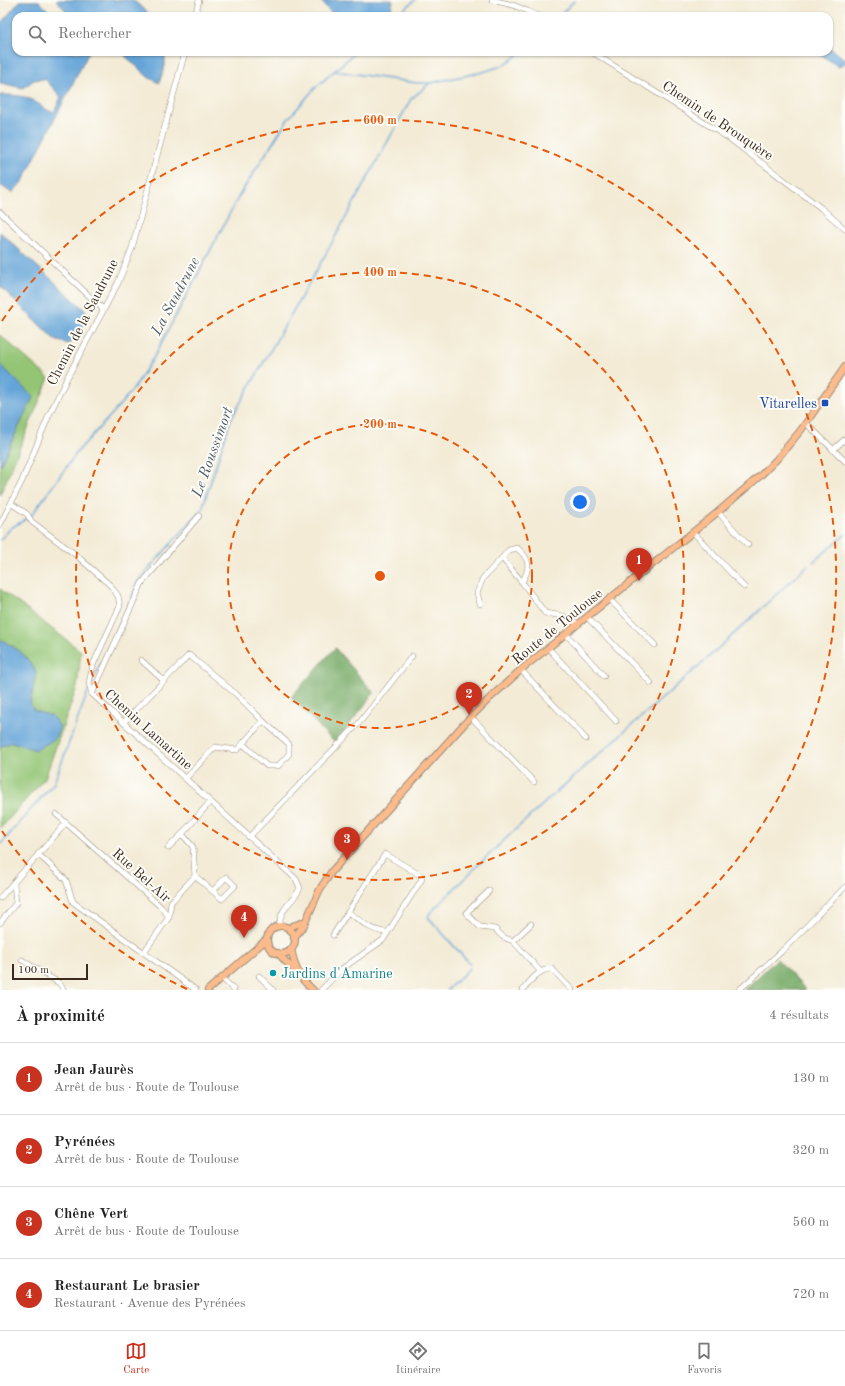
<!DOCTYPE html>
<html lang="fr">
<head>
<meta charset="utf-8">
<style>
  :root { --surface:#fff; --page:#f2f2f2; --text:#222; --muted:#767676; --line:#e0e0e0; --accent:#c8321e }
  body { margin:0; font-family:"Old Standard TT",serif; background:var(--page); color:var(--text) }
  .scale { position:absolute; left:12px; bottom:10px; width:76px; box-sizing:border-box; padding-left:4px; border:2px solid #3b2a1e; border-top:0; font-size:11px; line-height:14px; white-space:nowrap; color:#3b2a1e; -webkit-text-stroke:3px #fdfcf7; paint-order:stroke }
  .you { position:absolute; left:580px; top:502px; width:14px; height:14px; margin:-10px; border:3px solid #fff; border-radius:50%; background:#1a73e8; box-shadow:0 0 0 6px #1a73e833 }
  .badge { display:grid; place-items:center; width:26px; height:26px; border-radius:50%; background:var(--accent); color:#fff; font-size:13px; font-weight:700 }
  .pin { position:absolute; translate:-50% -33px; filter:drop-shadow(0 1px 2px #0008) }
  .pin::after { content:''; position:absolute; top:21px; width:14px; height:12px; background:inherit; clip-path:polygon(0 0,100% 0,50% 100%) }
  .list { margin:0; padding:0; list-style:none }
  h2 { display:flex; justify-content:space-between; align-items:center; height:52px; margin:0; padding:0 16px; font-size:17px }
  h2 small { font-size:13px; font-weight:400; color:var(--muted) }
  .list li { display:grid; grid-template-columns:26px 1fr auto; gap:12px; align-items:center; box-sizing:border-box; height:72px; padding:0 16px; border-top:1px solid var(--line) }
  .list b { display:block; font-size:15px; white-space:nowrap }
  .list p { margin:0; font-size:13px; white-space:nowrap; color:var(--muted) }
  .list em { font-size:13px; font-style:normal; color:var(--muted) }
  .icon { flex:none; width:22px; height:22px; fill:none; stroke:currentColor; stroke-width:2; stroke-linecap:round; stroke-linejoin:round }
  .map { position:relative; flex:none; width:845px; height:990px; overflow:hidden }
  .search { position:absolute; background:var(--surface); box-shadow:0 1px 3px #0004; left:12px; right:12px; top:12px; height:44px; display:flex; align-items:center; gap:10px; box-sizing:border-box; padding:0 14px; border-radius:12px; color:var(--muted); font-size:15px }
  .sheet { height:340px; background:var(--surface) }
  nav { display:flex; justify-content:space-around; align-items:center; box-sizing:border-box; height:56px; border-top:1px solid var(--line); background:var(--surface); font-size:11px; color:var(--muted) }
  nav a { display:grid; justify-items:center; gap:2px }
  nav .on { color:var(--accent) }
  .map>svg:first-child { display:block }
  .green { fill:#93c575; stroke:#67784a }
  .forest { fill:#76aa66; stroke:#586a42 }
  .water { fill:#65a4d8; stroke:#50677b }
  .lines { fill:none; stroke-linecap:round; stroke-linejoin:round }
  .stream { stroke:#65a4d8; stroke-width:1.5 }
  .minor-casing { stroke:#978a7a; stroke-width:6 }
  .major-casing { stroke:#978a7a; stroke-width:8 }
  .minor { stroke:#fff; stroke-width:5 }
  .major { stroke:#fbbb8c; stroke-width:6 }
  .ring { fill:none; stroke:#e8590c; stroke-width:2; stroke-dasharray:7 5 }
  .transit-dot { fill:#1a4fb4; stroke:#fdfcf7; stroke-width:1.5 }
  .culture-dot { fill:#0f9aa8; stroke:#fdfcf7; stroke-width:1.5 }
  .labels { text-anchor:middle; stroke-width:4; stroke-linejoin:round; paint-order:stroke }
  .street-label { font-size:14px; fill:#3b2a1e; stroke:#fdfcf7 }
  .transit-label { font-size:14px; fill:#164399; stroke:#fdfcf7; text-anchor:end }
  .culture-label { font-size:14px; fill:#0d838f; stroke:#fdfcf7; text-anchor:start }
  .water-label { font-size:15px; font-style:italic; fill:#4c5b68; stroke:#fdfcf7 }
  .centre { fill:#e8590c; stroke:#fdfcf7; stroke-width:2 }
  .ring-label { font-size:12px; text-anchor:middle; font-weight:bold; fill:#e8590c; stroke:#fdfcf7; stroke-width:4; stroke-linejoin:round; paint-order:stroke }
</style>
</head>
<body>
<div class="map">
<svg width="845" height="990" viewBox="0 0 845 990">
  <rect width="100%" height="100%" fill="#fdfcf7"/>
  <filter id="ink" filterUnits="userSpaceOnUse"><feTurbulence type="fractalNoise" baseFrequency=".025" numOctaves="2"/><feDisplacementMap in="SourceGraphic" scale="8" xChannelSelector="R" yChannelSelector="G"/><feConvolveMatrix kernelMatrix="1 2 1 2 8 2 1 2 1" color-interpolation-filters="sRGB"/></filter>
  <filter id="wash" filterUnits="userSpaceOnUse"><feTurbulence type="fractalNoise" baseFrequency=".012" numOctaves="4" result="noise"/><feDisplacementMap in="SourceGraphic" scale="16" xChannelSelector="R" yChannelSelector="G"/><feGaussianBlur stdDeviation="0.9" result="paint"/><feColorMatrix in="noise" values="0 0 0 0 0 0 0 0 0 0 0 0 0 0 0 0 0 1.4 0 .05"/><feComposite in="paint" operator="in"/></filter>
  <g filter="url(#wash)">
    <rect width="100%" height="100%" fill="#f3ebd6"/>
    <!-- green -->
    <g class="green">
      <path d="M0 335 49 378 0 495V466L33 397 0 364Z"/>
      <path d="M0 589 81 651 77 687 45 778 0 829V747L12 742 36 750 52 716 35 711 30 705 36 672C25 653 19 650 0 639Z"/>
    </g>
    <!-- forest -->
    <g class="forest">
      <path d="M335 648 374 693 335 743 291 697Z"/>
      <path d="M777 959 806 990H744Z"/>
    </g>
    <!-- water -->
    <g class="water">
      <path d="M56 0H133L152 16H71Z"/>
      <path d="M320 0H393L391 10 382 16H334Z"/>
      <path d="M20 1H39L54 16H16V52H89L23 181 12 193 0 185V95C13 95 26 95 37 103 44 107 46 111 54 112L61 97 45 79 34 80 23 88 0 83C0 75 2 62 0 55V24Z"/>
      <path d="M829 47 845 59V63L839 67 817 52H829Z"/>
      <path d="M121 52H165V66L159 83 148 77Z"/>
      <path d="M0 232 86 311V322L69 344 55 340 0 286Z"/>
      <path d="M0 364 33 397 0 466Z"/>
      <path d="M0 639C19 650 25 653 36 672L30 705 35 711 52 716 60 727 55 739 36 750 12 742 0 747Z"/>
    </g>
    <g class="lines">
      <!-- stream -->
      <g class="stream">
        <path d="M396 16 415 0"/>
        <path d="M559 16 575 0"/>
        <path d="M335 71 417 83H430L483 72 504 65 522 52"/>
        <path d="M0 540 11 528 31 516 78 451 113 413 134 388 154 357 239 196 288 119 315 88 356 52"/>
        <path d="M813 562 845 535"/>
        <path d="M763 607 808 565"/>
        <path d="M91 684 121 622 138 581 202 509 231 419 323 259 411 99 430 83"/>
        <path d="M0 845 54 783 89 689"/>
        <path d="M450 893C549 793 659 705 761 609"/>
        <path d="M448 895 430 913 428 917 470 964"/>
        <path d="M447 990 470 968"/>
      </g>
    </g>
  </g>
  <g filter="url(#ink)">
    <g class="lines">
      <defs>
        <g id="minor">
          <path d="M492 0 513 5 539 16"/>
          <path d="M195 16 199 0"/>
          <path d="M592 52 730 139 821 208 845 229"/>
          <path d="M0 212 101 307 103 310"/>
          <path d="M806 423 845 461"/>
          <path d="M833 450 845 439"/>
          <path d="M12 504 27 514 32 522 76 555 111 586 118 596 120 606 93 665 89 683 92 694 296 879 300 888C296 898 286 904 282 914 280 917 280 922 279 926"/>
          <path d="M718 512 748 545"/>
          <path d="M0 525 22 481 49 415 67 378 118 283 132 248 185 52"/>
          <path d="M693 532 744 587"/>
          <path d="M502 558 509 550 517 548C530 559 531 567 522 582"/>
          <path d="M609 599 655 645"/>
          <path d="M480 604 477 593 483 578 502 558 522 582 545 613C556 615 569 615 578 625"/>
          <path d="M587 617 651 683"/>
          <path d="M566 634 604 676"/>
          <path d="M548 648 616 721"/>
          <path d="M141 660 164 681"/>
          <path d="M521 670 586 739"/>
          <path d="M92 694 142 583 199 516"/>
          <path d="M471 717 534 782"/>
          <path d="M124 722 189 655 236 694 263 721 289 744V754L278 766H267L243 744"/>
          <path d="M186 778 215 747 237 750 263 721"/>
          <path d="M56 814 161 907 169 917 144 952"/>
          <path d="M249 837 360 722 412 656"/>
          <path d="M168 848 182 834"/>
          <path d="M38 854 66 880 73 902 196 990"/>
          <path d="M195 876 222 899 235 886 226 877 213 891"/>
          <path d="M489 891 466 913 480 927 495 929 503 937 513 941 541 972"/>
          <path d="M0 898 66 823"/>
          <path d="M169 917 171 902 195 876 193 847 182 834 210 802"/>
          <path d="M0 923 16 903 14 884"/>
          <path d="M333 935 348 912"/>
          <path d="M513 941 531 924"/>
          <path d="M22 960 59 983 64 990"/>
          <path d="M259 976 273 990"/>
          <path d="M222 978 234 990"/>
          <path d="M321 990 343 968 383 940 388 932 422 879 420 875 385 854 348 912C359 920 374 933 388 932"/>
          <path d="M523 990C530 981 540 968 552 969L572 990"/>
          <path d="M739 990 781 952 845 887"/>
        </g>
        <g id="major">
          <circle cx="281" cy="940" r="14"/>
          <path d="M290 930 292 926 304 922"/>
          <path d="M294 938 304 925 320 889 332 871 465 723 491 697 523 668 718 512 761 475 776 460 801 430 845 367"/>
          <path d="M291 949C295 967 298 977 313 990"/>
          <path d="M278 953 288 964 296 971"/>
          <path d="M208 990 267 939"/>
        </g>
      </defs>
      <!-- minor casing -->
      <use href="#minor" class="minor-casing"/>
      <!-- major casing -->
      <use href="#major" class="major-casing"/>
      <!-- minor -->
      <use href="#minor" class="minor"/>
      <!-- major -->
      <use href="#major" class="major"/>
    </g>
  </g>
  <!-- distance rings -->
  <g class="ring">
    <circle cx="380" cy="576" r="152"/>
    <circle cx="380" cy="576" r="304"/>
    <path d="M187 989A456 456 0 0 1 2 831M2 321A456 456 0 1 1 573 989"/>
  </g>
  <!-- markers -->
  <rect class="transit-dot" x="821" y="399" width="8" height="8" rx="2"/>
  <circle class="culture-dot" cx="273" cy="973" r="4"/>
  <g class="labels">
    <!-- street labels -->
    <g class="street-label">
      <text transform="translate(718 120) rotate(34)" y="5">Chemin de Brouquère</text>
      <text transform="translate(82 322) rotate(-63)" y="5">Chemin de la Saudrune</text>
      <text transform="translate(557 626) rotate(-39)" y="5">Route de Toulouse</text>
      <text transform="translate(149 729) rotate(42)" y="5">Chemin Lamartine</text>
      <text transform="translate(142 875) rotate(42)" y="5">Rue Bel-Air</text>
    </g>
    <!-- transit labels -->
    <g class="transit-label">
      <text x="817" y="408">Vitarelles</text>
    </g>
    <!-- culture labels -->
    <g class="culture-label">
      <text x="281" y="978">Jardins d'Amarine</text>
    </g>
    <!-- water labels -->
    <g class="water-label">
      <text transform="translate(175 296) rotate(-62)" y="5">La Saudrune</text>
      <text transform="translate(212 452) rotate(-70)" y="5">Le Roussimort</text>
    </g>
  </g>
  <circle cx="380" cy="576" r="6" class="centre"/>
  <g class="ring-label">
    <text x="380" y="124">600 m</text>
    <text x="380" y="276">400 m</text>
    <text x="380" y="428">200 m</text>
  </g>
</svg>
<div class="scale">100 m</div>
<div class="you"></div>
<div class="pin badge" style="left:639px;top:581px">1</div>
<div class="pin badge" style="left:469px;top:715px">2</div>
<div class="pin badge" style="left:347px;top:860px">3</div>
<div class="pin badge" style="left:244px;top:938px">4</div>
<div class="search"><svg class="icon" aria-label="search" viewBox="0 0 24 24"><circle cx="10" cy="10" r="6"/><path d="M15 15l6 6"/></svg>Rechercher</div>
</div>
<section class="sheet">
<h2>À proximité<small>4 résultats</small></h2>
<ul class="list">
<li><span class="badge">1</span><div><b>Jean Jaurès</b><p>Arrêt de bus · Route de Toulouse</p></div><em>130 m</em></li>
<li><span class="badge">2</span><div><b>Pyrénées</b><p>Arrêt de bus · Route de Toulouse</p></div><em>320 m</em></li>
<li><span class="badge">3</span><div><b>Chêne Vert</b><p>Arrêt de bus · Route de Toulouse</p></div><em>560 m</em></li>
<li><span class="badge">4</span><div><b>Restaurant Le brasier</b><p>Restaurant · Avenue des Pyrénées</p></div><em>720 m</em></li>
</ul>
</section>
<nav>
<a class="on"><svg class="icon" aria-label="map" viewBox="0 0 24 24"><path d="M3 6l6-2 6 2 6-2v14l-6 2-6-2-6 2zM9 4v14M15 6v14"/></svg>Carte</a>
<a><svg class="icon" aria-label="directions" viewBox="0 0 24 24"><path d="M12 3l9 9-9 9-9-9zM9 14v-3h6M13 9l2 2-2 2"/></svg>Itinéraire</a>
<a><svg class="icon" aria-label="saved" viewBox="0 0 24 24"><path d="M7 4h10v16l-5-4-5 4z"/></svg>Favoris</a>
</nav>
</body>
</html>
